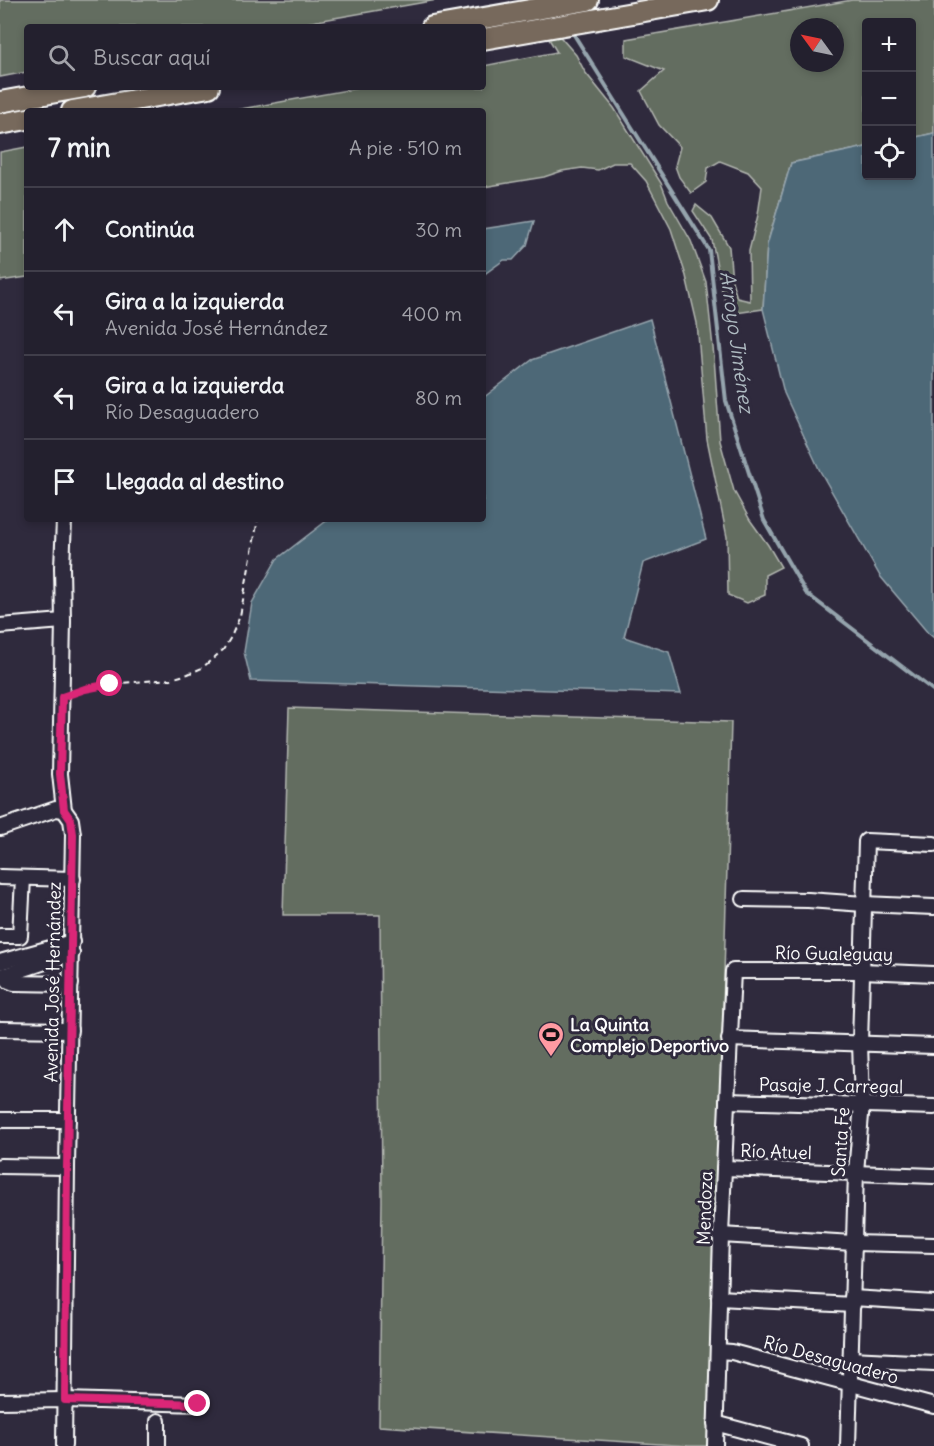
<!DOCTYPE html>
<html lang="es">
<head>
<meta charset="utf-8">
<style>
  :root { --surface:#23202e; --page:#2b2836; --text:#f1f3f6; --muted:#a3a3aa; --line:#403e4a }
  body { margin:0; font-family:Delius,sans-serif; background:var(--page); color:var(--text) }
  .controls { position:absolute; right:18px; top:18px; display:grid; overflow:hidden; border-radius:6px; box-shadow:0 3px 9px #0003 }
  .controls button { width:54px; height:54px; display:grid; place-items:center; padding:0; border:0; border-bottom:2px solid var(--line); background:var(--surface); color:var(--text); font:30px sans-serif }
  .compass { position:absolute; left:790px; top:18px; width:54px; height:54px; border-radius:50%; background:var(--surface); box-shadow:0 3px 9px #0003; rotate:303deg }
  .stop { position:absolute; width:18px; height:18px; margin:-14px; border:4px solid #db2777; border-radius:50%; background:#fff }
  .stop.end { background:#db2777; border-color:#fff; box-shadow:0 2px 6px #0008 }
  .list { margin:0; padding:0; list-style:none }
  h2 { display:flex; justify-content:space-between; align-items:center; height:78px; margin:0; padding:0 24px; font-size:26px }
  h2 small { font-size:20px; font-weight:400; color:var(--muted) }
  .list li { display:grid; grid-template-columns:39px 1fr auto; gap:18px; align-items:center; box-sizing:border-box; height:84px; padding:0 24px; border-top:2px solid var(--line) }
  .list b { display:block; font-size:22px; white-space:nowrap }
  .list p { margin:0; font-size:20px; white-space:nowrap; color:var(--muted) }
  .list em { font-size:20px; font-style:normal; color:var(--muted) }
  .icon { flex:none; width:33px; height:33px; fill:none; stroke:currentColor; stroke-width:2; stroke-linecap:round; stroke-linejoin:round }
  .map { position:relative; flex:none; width:934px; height:1446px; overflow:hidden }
  .search { position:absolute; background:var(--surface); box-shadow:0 3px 9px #0003; left:24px; top:24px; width:462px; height:66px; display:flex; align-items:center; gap:15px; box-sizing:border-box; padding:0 21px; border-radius:6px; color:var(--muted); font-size:22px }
  .panel { position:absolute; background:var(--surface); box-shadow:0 3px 9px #0003; left:24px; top:108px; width:462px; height:414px; border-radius:6px }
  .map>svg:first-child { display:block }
  .green { fill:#646d61; stroke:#b2b6b0; stroke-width:1.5; fill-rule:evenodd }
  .water { fill:#4e6877; stroke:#95a4ad; stroke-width:1.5 }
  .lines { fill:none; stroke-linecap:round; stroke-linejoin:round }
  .stream { stroke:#95a4ad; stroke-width:4 }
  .minor-casing { stroke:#fff; stroke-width:18 }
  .highway-casing { stroke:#fff; stroke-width:24 }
  .path { stroke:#fff; stroke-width:2; stroke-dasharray:6 4.5; stroke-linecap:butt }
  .minor { stroke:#2f2a3d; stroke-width:14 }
  .highway { stroke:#77695c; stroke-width:20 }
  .route { stroke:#db2777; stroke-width:8 }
  .labels { text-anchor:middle; stroke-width:6; stroke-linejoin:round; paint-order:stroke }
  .street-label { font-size:18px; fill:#fff; stroke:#2f2a3d }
  .poi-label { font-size:18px; font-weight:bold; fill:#fff; stroke:#2f2a3d; text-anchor:start }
  .water-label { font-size:20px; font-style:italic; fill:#afbbc2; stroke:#2f2a3d }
</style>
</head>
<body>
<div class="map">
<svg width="934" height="1446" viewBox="0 0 934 1446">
  <rect width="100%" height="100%" fill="#2f2a3d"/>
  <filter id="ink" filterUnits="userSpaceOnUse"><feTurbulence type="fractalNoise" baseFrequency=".0167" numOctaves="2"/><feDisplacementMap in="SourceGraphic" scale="12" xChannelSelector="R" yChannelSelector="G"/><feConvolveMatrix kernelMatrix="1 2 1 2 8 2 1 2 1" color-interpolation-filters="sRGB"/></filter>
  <g filter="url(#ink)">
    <!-- green -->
    <g class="green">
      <path d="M0 0H437L283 27H27V72L0 77Z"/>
      <path d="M525 0H528L576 55 585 72 614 108 661 183 668 201 691 241 706 282 714 357 720 441 734 491 750 520 768 545 781 567 765 575V595L747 603 728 595 727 537 707 439 697 323 686 276 671 229 646 181 630 163H613L598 170 582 168 562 171 544 177 483 187V111H230L364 87H483V66L557 52Z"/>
      <path d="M852 0H934V133L912 138V22H866V147L791 163 767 245 763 309 729 314 721 287 712 240 693 211 696 205 712 218 729 247 732 281 737 298 750 301 749 251 758 215 762 187 748 172 720 161 708 168 706 182 691 193 679 177 675 166 680 147 659 125 641 91 664 71 626 56V39ZM799 27H835V63H799Z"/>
      <path d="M27 147V277L0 281V152Z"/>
      <path d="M289 708 731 722 711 1446H690L379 1426 382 1201 380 915H283Z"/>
    </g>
    <!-- water -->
    <g class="water">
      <path d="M934 133V638L928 633 880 576 820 471 784 393 763 309 767 245 791 163 866 147V176H912V138Z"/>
      <path d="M534 221 527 245 513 260H504L483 275V229Z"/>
      <path d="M650 319 706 539 643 563 624 637 669 652 681 694 251 681 244 652 252 603 277 559 329 519H483V398L532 360Z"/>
    </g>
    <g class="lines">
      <!-- stream -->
      <path class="stream" d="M571 30 709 250 726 401 764 520 806 593 934 691"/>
      <defs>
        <g id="minor">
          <path d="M64 521 62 567 63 621 60 774 64 810 71 820 73 834 67 1167 64 1446"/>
          <path d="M0 626 63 621"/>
          <path d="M0 828 56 809 64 810"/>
          <path d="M0 877 73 879"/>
          <path d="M744 899 808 900 864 904 934 907"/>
          <path d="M0 936H20L23 878"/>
          <path d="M0 962 72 942"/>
          <path d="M5 975 9 981 14 983 71 984"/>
          <path d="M0 977 72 953"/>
          <path d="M0 1029 70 1030"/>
          <path d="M729 1039 934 1046"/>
          <path d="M727 1101 934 1107"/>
          <path d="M0 1120H68"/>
          <path d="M0 1166 67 1167"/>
          <path d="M724 1168 934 1176"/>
          <path d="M721 1235 853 1243 934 1245"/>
          <path d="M719 1298 853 1305"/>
          <path d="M852 1298 934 1303"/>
          <path d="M718 1351 732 1352 934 1406"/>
          <path d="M850 1359 934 1363"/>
          <path d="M0 1401 65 1400 199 1404"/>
          <path d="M715 1423 801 1446"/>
          <path d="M158 1446V1421"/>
          <path d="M715 1446 721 1235 733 971H862L934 974"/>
          <path d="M848 1446 856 1172 862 1104 860 1043 866 841 934 844"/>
        </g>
        <g id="highway">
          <path d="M432 27 588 0"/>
          <path d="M483 39 708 0"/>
          <path d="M0 102 85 87"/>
          <path d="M72 111 209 87"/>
          <path d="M0 124 27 119"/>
        </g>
      </defs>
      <!-- minor casing -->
      <use href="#minor" class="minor-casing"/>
      <!-- highway casing -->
      <use href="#highway" class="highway-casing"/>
      <!-- path -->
      <path class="path" d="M73 693 85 689 110 684 171 679 188 674 202 668 223 650 231 637 240 616 258 519"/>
      <!-- minor -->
      <use href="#minor" class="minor"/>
      <!-- highway -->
      <use href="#highway" class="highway"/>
    </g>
  </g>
  <g class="lines" filter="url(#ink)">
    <!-- route -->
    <path class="route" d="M110 684 85 689 62 697 60 774 64 810 71 820 73 834 67 1167 65 1400 198 1404"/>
  </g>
  <!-- icons -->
  <defs>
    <symbol id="stadium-pin" viewBox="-11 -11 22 30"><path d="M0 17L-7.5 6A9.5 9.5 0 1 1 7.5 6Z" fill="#ff9aa2" stroke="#2f2a3d"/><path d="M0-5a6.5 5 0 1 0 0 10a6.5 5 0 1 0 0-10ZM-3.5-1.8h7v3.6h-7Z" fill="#111"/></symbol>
  </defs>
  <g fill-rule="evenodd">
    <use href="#stadium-pin" x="536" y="1020" width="30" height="40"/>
  </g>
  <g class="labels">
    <!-- street labels -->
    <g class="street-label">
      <text transform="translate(834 954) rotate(1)" y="6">Río Gualeguay</text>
      <text transform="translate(53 982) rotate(-89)" y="6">Avenida José Hernández</text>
      <text transform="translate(831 1086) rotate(1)" y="6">Pasaje J. Carregal</text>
      <text transform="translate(841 1142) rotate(-86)" y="6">Santa Fe</text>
      <text transform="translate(776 1152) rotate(2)" y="6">Río Atuel</text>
      <text transform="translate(705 1208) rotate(-88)" y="6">Mendoza</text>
      <text transform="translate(831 1360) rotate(15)" y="6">Río Desaguadero</text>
    </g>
    <!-- poi labels -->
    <g class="poi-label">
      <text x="570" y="1031">La Quinta<tspan x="570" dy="21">Complejo Deportivo</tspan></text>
    </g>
    <!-- water labels -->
    <g class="water-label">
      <text transform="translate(737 342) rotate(82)" y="7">Arroyo Jiménez</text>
    </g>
  </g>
</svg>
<div class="controls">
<button>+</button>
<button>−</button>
<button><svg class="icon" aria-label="locate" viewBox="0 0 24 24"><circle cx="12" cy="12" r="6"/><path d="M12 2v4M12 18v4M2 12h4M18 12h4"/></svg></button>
</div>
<svg class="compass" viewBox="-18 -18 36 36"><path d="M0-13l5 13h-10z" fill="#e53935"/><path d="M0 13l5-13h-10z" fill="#a3a3aa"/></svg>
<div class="stop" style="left:110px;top:684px"></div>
<div class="stop end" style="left:198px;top:1404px"></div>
<div class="search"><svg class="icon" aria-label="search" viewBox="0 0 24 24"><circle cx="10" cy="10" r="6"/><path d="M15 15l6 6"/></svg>Buscar aquí</div>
<section class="panel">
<h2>7 min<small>A pie · 510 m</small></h2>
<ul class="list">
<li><svg class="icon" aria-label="ahead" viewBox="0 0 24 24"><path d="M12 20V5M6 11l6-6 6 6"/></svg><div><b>Continúa</b></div><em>30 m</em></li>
<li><svg class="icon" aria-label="left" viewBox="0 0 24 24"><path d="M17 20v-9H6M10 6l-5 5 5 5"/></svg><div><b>Gira a la izquierda</b><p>Avenida José Hernández</p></div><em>400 m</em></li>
<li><svg class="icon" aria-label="left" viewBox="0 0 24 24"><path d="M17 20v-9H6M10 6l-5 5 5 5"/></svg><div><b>Gira a la izquierda</b><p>Río Desaguadero</p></div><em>80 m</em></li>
<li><svg class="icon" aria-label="arrive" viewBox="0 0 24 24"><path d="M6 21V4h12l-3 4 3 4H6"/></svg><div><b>Llegada al destino</b></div></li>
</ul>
</section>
</div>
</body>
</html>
